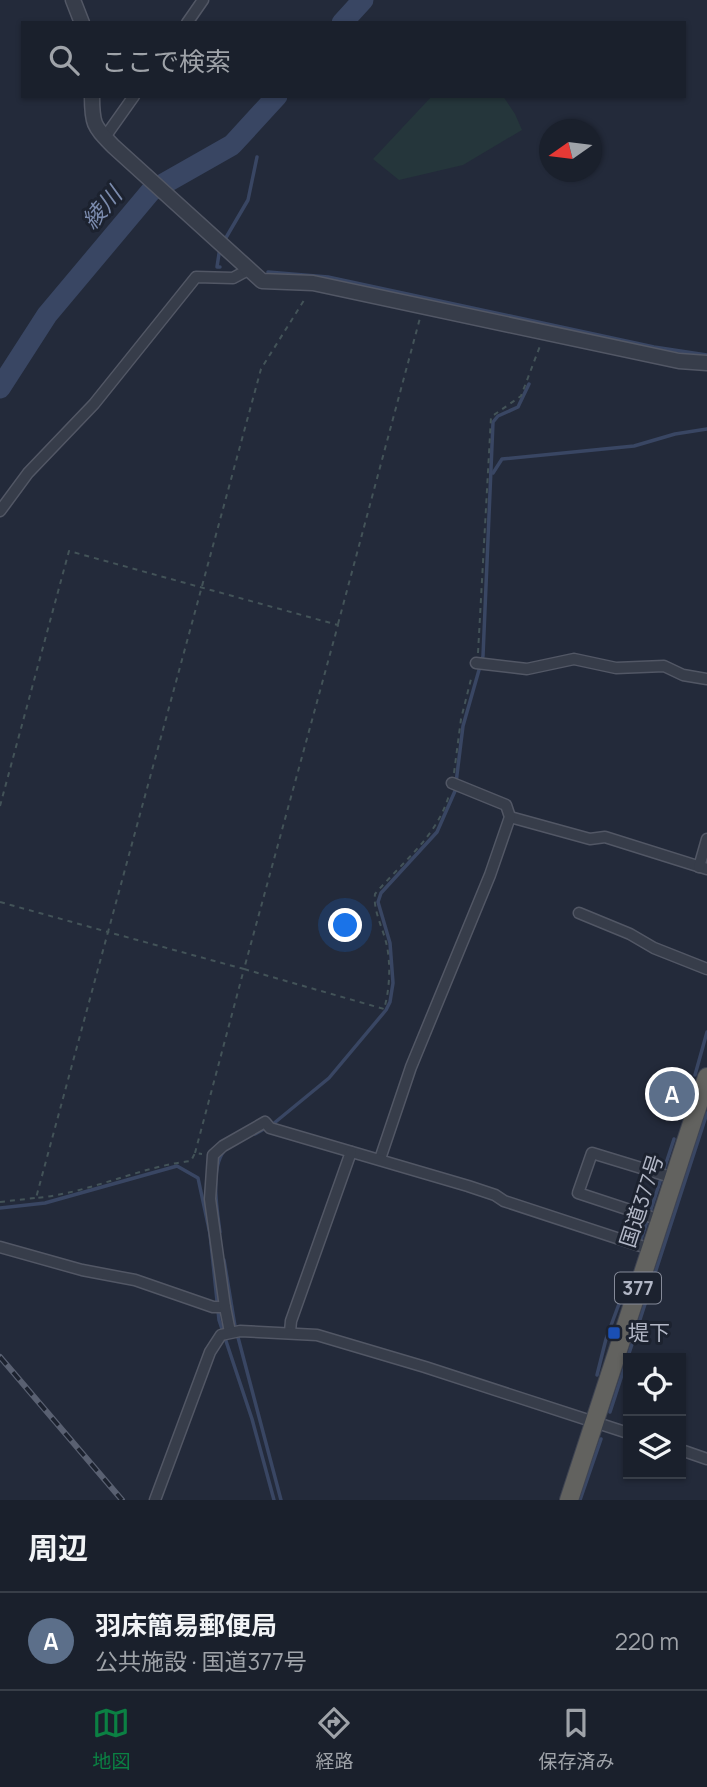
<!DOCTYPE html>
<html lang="ja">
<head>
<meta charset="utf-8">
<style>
  :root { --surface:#1a202c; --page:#232834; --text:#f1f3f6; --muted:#9fa3a9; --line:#383e48; --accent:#0b8043 }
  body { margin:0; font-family:Manrope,"Noto Sans JP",sans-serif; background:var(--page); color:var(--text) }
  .controls { position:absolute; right:21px; bottom:21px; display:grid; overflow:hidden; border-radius:0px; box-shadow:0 2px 5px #0004 }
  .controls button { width:63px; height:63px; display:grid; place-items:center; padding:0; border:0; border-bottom:2px solid var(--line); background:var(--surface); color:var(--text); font:35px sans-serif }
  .compass { position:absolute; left:539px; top:119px; width:63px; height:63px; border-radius:50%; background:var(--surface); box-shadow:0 2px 5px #0004; rotate:256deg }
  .you { position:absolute; left:346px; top:926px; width:24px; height:24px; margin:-18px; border:5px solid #fff; border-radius:50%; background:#1a73e8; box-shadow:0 0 0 10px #1a73e833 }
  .badge { display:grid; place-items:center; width:46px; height:46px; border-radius:50%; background:var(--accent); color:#fff; font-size:23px; font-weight:700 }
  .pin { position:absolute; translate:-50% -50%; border:4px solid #fff; box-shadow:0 2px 7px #0006 }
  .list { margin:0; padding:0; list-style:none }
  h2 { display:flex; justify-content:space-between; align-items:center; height:91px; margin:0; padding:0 28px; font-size:30px }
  h2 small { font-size:23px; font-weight:400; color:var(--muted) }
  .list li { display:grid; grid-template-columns:46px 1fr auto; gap:21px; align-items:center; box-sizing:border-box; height:98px; padding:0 28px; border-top:2px solid var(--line) }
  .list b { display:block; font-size:26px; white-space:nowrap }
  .list p { margin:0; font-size:23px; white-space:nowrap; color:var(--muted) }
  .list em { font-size:23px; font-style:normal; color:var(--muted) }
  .icon { flex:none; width:38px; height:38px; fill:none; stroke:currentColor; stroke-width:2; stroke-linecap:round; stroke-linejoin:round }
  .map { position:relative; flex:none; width:707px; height:1500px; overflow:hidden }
  .search { position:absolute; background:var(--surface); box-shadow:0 2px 5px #0004; left:21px; right:21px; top:21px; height:77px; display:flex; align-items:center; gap:18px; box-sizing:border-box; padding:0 24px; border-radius:0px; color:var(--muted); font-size:26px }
  .sheet { height:189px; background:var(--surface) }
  nav { display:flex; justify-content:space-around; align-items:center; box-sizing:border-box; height:98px; border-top:2px solid var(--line); background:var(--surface); font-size:19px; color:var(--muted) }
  nav a { display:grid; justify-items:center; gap:4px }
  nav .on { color:var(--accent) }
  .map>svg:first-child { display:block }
  .green { fill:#25363b }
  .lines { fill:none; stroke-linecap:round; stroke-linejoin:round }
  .stream { stroke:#394663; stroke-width:3.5 }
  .river { stroke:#394663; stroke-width:21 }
  .minor-casing { stroke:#525765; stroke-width:13 }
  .tertiary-casing { stroke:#525765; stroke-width:17 }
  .trunk-casing { stroke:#3f4452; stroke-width:20 }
  .path { stroke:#435358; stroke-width:2; stroke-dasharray:5 5; stroke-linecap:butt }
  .minor { stroke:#373d4a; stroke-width:10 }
  .tertiary { stroke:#373d4a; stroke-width:14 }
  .trunk { stroke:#62625f; stroke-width:18 }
  .rail-casing { stroke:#596071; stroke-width:6 }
  .rail { stroke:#1c222f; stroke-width:3.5; stroke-dasharray:10; stroke-linecap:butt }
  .transit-dot { fill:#1a4fb4; stroke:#1c222f; stroke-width:2.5 }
  .labels { text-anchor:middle; stroke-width:6; stroke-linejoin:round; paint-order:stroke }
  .shield { fill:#1c222f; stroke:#858a99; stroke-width:2 }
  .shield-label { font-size:19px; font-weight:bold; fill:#b2b7c6 }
  .street-label { font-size:21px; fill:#b2b7c6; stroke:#1c222f }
  .poi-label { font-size:21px; fill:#b2b7c6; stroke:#1c222f; text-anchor:start }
  .water-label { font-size:23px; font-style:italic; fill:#7b8bad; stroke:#1c222f }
</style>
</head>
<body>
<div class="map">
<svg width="707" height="1500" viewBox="0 0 707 1500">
  <rect width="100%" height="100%" fill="#232a3a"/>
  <!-- green -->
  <path class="green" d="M432 96H503L515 114 522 130 463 165 399 180 373 159Z"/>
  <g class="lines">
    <!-- stream -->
    <g class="stream">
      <path d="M224 241 248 200 257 157"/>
      <path d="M220 267H217L220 247"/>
      <path d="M268 272 328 277 654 347 707 355"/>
      <path d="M493 473 502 459 634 446 675 434 707 429"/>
      <path d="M695 1075 707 1032"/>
      <path d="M255 1134 273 1124 329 1078 386 1010 390 1002 393 983 390 943 378 902 381 893 437 832 455 791 463 726 483 656 493 422 498 416 518 407 529 384"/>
      <path d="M0 1208 45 1203 177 1166 198 1178 210 1234 219 1320 252 1419 274 1500"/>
      <path d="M220 1232C217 1210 210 1169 224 1151"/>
      <path d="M641 1240 674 1139"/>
      <path d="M224 1260 235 1326 281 1500"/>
      <path d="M597 1375 606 1339 626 1285"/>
      <path d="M610 1412 707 1113"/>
      <path d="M580 1500 601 1439"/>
    </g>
    <!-- river -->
    <g class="river">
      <path d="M342 23 363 0"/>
      <path d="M0 388 47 315 151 191 232 145 277 96"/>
    </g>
    <defs>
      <g id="minor">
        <path d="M187 23 203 0"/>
        <path d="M105 137 134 96"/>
        <path d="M0 511 28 473 94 404 196 277 233 278 248 270"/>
        <path d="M476 663 527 669 574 659 616 668 664 666 683 675 707 679"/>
        <path d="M510 817 590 839 605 837 707 869"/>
        <path d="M699 867 707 839"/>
        <path d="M579 913 630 934 654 948 707 969"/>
        <path d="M380 1159 411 1067 490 875 510 817 506 805 452 783"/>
        <path d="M660 1220 578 1193 592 1153 674 1178"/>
        <path d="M0 1247 82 1270 135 1280 213 1307H225"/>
        <path d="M230 1332 225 1307 210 1199 213 1155 223 1146 265 1122 270 1128 468 1186 495 1195 504 1201 650 1249"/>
        <path d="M290 1332 291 1321 351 1152"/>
        <path d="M681 1450 707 1459"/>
        <path d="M155 1500 210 1352 221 1335 240 1331 317 1335 425 1367 628 1433"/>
      </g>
      <g id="tertiary">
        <path d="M73 0 82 23"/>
        <path d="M92 96C92 125 94 126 113 146L262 281 313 283 679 361 707 363"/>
      </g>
      <path id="trunk" d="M569 1500 707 1077"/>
    </defs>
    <!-- minor casing -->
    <use href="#minor" class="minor-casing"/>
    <!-- tertiary casing -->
    <use href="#tertiary" class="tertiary-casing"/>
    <!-- trunk casing -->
    <use href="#trunk" class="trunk-casing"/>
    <!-- path -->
    <g class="path">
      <path d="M338 624 420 318"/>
      <path d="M478 653 491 417 521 396 540 346"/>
      <path d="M454 773 461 719 472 675"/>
      <path d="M0 806 69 551 338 625 244 969 384 1009C390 989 391 962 386 942 382 926 373 910 375 894 402 862 437 837 449 795"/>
      <path d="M0 902 108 932 36 1198C90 1193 138 1167 191 1161L195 1153 202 1154"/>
      <path d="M195 1153 244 969 108 932 261 369 306 297"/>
      <path d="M0 1202 35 1198"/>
    </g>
    <!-- minor -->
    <use href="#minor" class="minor"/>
    <!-- tertiary -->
    <use href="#tertiary" class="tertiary"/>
    <!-- trunk -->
    <use href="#trunk" class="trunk"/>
    <defs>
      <path id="rail" d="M0 1357 122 1500"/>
    </defs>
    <!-- rail casing -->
    <use href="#rail" class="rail-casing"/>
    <!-- rail -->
    <use href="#rail" class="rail"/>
  </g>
  <!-- markers -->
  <rect class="transit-dot" x="607" y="1326" width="14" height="14" rx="3.5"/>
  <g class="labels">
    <!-- shield labels -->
    <rect class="shield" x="615" y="1272.5" width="46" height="31" rx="5"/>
    <g class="shield-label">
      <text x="638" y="1295">377</text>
    </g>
    <!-- street labels -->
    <g class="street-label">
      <text transform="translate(642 1201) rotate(-72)" y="7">国道377号</text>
    </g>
    <!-- poi labels -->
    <g class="poi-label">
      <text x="628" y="1340">堤下</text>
    </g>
    <!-- water labels -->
    <g class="water-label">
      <text transform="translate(102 208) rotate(-50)" y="8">綾川</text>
    </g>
  </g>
</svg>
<div class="controls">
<button><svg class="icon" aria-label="locate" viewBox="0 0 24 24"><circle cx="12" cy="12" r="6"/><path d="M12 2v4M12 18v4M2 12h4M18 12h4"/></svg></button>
<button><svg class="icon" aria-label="layers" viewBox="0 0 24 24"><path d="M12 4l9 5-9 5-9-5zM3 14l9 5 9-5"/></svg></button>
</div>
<svg class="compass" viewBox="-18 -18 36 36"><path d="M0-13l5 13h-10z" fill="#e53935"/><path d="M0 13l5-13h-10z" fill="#9fa3a9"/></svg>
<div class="you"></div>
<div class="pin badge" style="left:672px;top:1094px;background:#5c6f8a">A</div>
<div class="search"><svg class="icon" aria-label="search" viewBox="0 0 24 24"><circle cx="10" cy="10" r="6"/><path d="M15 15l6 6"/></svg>ここで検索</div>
</div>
<section class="sheet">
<h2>周辺<small></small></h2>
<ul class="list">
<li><span class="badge" style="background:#5c6f8a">A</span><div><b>羽床簡易郵便局</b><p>公共施設 · 国道377号</p></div><em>220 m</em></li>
</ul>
</section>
<nav>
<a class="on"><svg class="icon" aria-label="map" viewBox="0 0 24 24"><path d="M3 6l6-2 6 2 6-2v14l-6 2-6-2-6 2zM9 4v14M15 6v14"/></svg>地図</a>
<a><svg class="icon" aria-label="directions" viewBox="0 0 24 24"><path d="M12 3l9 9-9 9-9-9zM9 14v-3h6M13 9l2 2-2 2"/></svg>経路</a>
<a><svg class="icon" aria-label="saved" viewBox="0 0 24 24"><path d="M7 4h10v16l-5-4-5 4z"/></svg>保存済み</a>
</nav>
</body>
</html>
